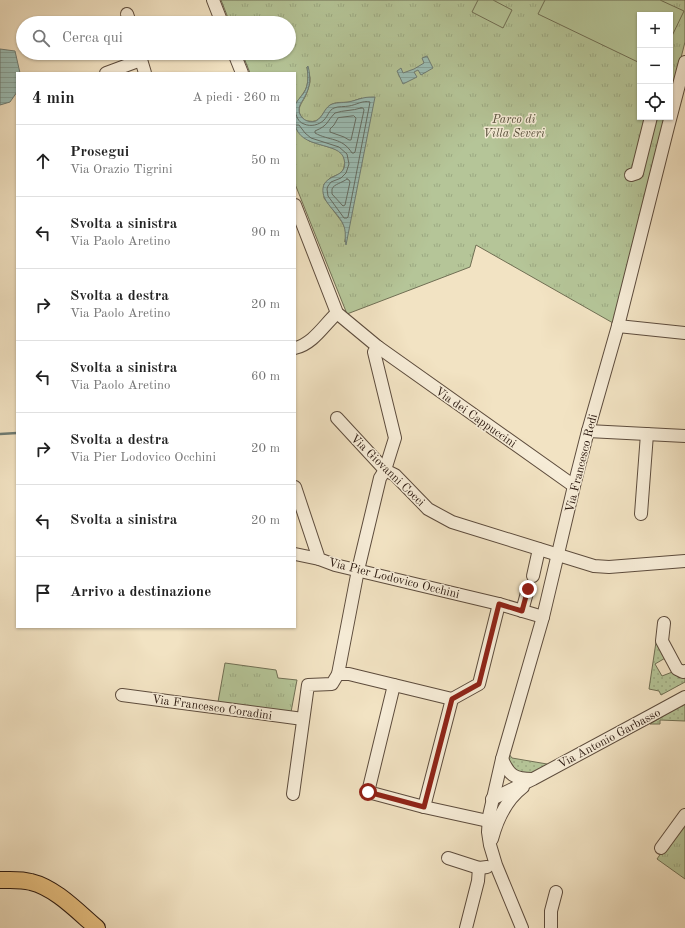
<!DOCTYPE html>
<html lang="it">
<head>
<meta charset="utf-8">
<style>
  :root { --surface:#fff; --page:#f2f2f2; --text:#222; --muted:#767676; --line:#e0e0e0 }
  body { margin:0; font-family:"Old Standard TT",serif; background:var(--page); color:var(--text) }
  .controls { position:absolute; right:12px; top:12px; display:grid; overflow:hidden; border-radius:0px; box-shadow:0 1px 3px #0004 }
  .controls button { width:36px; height:36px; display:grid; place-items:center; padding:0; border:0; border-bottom:1px solid var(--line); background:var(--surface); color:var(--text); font:20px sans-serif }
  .stop { position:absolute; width:12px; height:12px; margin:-9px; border:3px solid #8f2418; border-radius:50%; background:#fff }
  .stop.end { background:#8f2418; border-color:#fff; box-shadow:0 1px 4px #0008 }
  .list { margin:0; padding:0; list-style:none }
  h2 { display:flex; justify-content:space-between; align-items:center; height:52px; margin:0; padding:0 16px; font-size:17px }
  h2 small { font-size:13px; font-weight:400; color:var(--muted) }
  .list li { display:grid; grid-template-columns:26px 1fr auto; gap:12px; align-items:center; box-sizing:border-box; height:72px; padding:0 16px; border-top:1px solid var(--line) }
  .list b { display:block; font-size:15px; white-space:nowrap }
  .list p { margin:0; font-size:13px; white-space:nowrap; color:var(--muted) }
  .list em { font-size:13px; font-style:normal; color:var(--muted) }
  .icon { flex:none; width:22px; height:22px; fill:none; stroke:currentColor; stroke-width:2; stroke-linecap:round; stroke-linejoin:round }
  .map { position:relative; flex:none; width:685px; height:928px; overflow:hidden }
  .search { position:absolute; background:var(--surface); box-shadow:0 1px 3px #0004; left:16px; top:16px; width:280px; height:44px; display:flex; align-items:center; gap:10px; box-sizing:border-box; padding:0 14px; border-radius:22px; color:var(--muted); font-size:15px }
  .panel { position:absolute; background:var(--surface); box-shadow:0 1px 3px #0004; left:16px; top:72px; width:280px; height:556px; border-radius:0px }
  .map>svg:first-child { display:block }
  .grass { fill:url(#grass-dots); stroke:#706f54 }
  .park { fill:url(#park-tufts); stroke:#706f54 }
  .garden { fill:#b5c598; stroke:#706f54 }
  .water { fill:url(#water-rules); stroke:#6e7c74 }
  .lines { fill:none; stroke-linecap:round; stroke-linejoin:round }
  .shore { stroke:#636c63; stroke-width:1 }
  .stream { stroke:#6e7c74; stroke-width:2.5 }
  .minor-casing { stroke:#5d4c3d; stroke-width:14 }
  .major-casing { stroke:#2b1910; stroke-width:18 }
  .minor { stroke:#f7edd8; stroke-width:12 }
  .major { stroke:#e9c282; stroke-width:16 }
  .route { stroke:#8f2418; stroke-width:5 }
  .labels { text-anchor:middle; stroke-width:3; stroke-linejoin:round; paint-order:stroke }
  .park-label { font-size:12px; font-style:italic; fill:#544d39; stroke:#f7edd8 }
  .street-label { font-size:12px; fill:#2b1910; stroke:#f7edd8 }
</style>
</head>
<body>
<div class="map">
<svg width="685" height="928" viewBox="0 0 685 928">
  <defs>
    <pattern id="grass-dots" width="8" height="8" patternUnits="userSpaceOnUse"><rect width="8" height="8" fill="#b5c598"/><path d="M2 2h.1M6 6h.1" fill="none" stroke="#9ca982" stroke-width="1.8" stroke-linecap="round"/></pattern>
    <pattern id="park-tufts" width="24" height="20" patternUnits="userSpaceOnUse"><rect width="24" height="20" fill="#b5c598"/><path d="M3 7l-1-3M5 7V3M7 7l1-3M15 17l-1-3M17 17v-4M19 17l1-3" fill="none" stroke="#9ca982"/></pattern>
    <pattern id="water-rules" width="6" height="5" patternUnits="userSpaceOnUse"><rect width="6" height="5" fill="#9bbeb6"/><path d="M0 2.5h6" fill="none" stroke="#86a39b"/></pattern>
  </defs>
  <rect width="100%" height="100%" fill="#f2e3c3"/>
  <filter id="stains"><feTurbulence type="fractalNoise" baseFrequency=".005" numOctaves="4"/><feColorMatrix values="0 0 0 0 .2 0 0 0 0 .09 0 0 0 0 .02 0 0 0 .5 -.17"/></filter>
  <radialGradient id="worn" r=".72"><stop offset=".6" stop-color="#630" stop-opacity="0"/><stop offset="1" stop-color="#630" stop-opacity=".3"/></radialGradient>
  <!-- grass -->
  <g class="grass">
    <path d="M656 642H659L667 657 655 664 662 676 675 671 679 678 685 675V682L661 695 659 691 649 689Z"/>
    <path d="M685 703V721L660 720V724H650Z"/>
    <path d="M509 754 512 758 547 764 548 767 529 776 514 773 508 758Z"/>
  </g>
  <!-- park -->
  <g class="park">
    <path d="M221 0H685V42L670 101V15H640V117H666L613 323 476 245 470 267 347 314 295 184V125L298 131 309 141 338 150 344 156 345 164 343 170 339 174 330 178 324 184V198L342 222 345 228 346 235 345 242 362 98C358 99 354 101 350 102 343 103 335 101 329 106 322 112 321 124 308 121 305 121 303 119 301 116 296 109 302 103 305 97 307 93 309 87 310 82 311 77 308 71 307 67 308 75 309 85 304 92 301 97 297 101 295 106V73H250L242 53H289V23H230Z"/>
    <path d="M225 663 276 670 278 678 297 680 291 712 218 702Z"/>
    <path d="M685 818V879L657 859Z"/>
  </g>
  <!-- garden -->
  <g class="garden">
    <path d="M478 0H493L512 10 503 28 472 12Z"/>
    <path d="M545 0H660L684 11 670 40V15H640V63L538 14Z"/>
  </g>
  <!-- water -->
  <g class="water">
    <path d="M0 49 15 51 20 73H17V92L10 102 0 105Z"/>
    <path d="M427 56 433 68 421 75 418 70 414 72 417 77 403 84 397 71 401 68 403 73 414 69 424 63 422 58Z"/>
    <path d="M308 66C311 77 310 87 305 96 303 101 299 104 299 110 299 118 308 124 316 121 323 117 324 109 330 105 336 102 342 103 348 102 354 101 358 99 363 98 367 97 371 97 375 97L346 245C344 238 347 232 343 224 338 212 321 202 323 188 325 173 349 179 344 159 340 141 299 150 295 124 294 119 294 108 296 103 299 98 303 95 305 91 309 83 308 74 307 67Z"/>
  </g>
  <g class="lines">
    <!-- shore -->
    <g class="shore">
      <path d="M361 108H363L364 110 355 152 354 153H352C342 137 329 141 315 133V131C329 125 326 122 335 113 344 110 352 111 361 108Z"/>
      <path d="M295 110C296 116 298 122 304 124 311 127 319 125 324 120 328 116 329 110 334 108 339 106 344 107 349 106 356 105 363 100 370 102L348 217 347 218H344L328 196 327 189 328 186 331 182 341 178 346 173 349 164 347 154 339 147 311 138 305 133 299 125H295"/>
      <path d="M354 116 356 118 351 140H349L344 137 330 132V129L334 125 338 118Z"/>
      <path d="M347 179 349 180 350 182 345 205 343 206 332 194V189C334 184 342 183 347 179Z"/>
    </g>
    <!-- stream -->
    <path class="stream" d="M0 434 17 433"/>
    <defs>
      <g id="minor">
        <path d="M213 0 222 23"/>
        <path d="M127 14 130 23"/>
        <path d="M139 53 145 73"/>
        <path d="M234 53 242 73"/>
        <path d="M106 73 141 60"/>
        <path d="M631 175 637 173 651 117"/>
        <path d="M295 205 337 313 378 347 574 486"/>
        <path d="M618 326 685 333"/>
        <path d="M295 348C313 344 324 325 337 313"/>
        <path d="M337 418 385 470 395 475 428 509 452 522 594 566 609 567 685 561"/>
        <path d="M588 431 685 436"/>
        <path d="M295 487 319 559 335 565 499 604 543 617"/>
        <path d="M641 514 647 434"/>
        <path d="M295 554 319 559"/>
        <path d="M533 576 539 549"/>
        <path d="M522 611 528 589"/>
        <path d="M664 623 662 641 677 669 683 672 685 671"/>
        <path d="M338 674H349L357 676 452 699"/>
        <path d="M394 685 368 792 424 807 488 821"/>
        <path d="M122 695 303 719"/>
        <path d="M502 759C509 775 514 779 532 779"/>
        <path d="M293 794 308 685 332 684 338 674 358 570 380 478 385 470 395 438 374 352 378 347"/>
        <path d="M492 799 533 779 650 716 685 697"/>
        <path d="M424 807 452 699 479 684 499 604"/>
        <path d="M492 839C497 820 506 800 523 787"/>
        <path d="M661 848 685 815"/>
        <path d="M448 858 479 868 487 867"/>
        <path d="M466 928 478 881 479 868"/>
        <path d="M522 928 496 865 490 845 488 832 489 816 502 759 543 617 574 486 588 431 618 326 668 127 685 62"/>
        <path d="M551 928V911L556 892"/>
      </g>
      <path id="major" d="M0 880C10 880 21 879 31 882 56 888 78 912 97 928"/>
    </defs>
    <!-- minor casing -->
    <use href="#minor" class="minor-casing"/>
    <!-- major casing -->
    <use href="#major" class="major-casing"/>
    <!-- minor -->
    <use href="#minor" class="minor"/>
    <!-- major -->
    <use href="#major" class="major"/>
  </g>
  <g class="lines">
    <!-- route -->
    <path class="route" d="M368 792 424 807 452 699 479 684 499 604 522 611 528 589"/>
  </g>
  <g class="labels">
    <!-- park labels -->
    <g class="park-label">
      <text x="514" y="123">Parco di<tspan x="514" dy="14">Villa Severi</tspan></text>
    </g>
    <!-- street labels -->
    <g class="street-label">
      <text transform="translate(476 417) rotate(35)" y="4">Via dei Cappuccini</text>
      <text transform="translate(581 463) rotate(-76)" y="4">Via Francesco Redi</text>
      <text transform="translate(388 470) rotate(44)" y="4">Via Giovanni Cocci</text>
      <text transform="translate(394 578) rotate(14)" y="4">Via Pier Lodovico Occhini</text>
      <text transform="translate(212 707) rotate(8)" y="4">Via Francesco Coradini</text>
      <text transform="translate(609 738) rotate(-28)" y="4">Via Antonio Garbasso</text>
    </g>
  </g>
  <rect width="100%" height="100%" filter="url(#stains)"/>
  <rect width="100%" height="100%" fill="url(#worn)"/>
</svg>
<div class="controls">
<button>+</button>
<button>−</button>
<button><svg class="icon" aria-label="locate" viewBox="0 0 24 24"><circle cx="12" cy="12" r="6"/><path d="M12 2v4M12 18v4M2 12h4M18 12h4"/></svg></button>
</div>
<div class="stop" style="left:368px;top:792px"></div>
<div class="stop end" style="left:528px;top:589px"></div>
<div class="search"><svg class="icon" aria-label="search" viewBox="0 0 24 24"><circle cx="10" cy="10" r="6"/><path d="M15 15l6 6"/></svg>Cerca qui</div>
<section class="panel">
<h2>4 min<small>A piedi · 260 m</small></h2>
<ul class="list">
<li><svg class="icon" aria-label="ahead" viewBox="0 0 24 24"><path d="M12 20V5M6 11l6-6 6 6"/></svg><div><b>Prosegui</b><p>Via Orazio Tigrini</p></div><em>50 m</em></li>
<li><svg class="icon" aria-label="left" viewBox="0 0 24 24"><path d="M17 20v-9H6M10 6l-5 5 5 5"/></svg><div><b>Svolta a sinistra</b><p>Via Paolo Aretino</p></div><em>90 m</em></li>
<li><svg class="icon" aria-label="right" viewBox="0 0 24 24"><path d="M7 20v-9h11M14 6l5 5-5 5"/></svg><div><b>Svolta a destra</b><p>Via Paolo Aretino</p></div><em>20 m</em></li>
<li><svg class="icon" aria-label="left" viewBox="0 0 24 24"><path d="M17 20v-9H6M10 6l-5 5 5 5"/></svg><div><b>Svolta a sinistra</b><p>Via Paolo Aretino</p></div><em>60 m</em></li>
<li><svg class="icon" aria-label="right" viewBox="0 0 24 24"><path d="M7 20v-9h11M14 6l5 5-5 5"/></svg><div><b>Svolta a destra</b><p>Via Pier Lodovico Occhini</p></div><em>20 m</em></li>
<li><svg class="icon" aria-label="left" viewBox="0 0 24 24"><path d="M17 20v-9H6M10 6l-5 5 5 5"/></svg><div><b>Svolta a sinistra</b></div><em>20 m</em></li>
<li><svg class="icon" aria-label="arrive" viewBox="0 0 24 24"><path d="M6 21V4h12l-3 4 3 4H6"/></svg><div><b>Arrivo a destinazione</b></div></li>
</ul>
</section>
</div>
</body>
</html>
